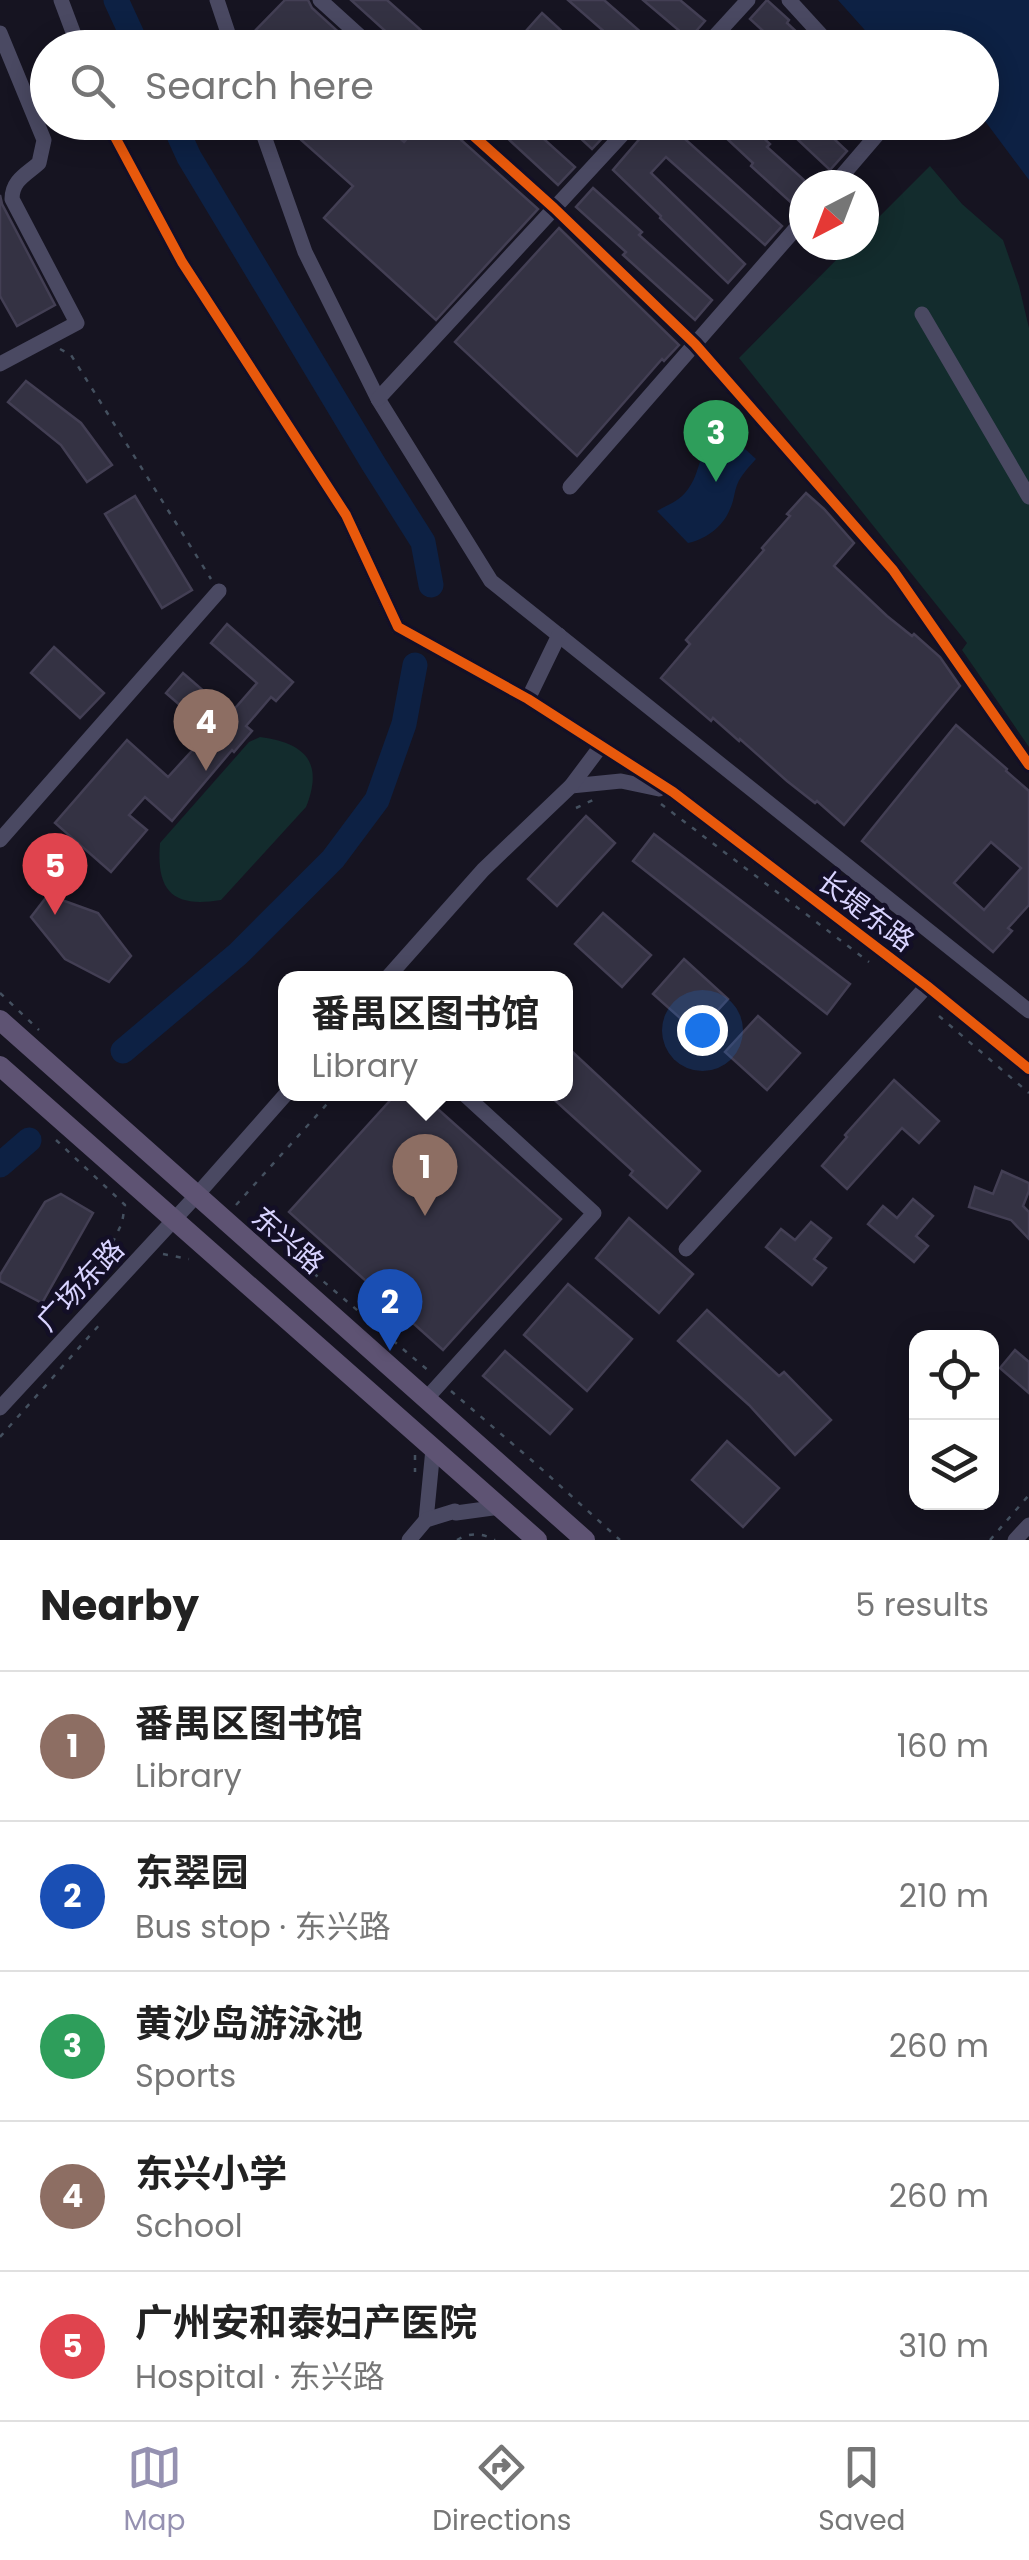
<!DOCTYPE html>
<html lang="en">
<head>
<meta charset="utf-8">
<style>
  :root { --surface:#fff; --page:#f2f2f2; --text:#222; --muted:#767676; --line:#e0e0e0; --accent:#9591b1 }
  body { margin:0; font-family:Poppins,"Noto Sans SC",sans-serif; background:var(--page); color:var(--text) }
  .controls { position:absolute; right:30px; bottom:30px; display:grid; overflow:hidden; border-radius:20px; box-shadow:0 5px 25px #0003 }
  .controls button { width:90px; height:90px; display:grid; place-items:center; padding:0; border:0; border-bottom:2px solid var(--line); background:var(--surface); color:var(--text); font:50px sans-serif }
  .compass { position:absolute; left:789px; top:170px; width:90px; height:90px; border-radius:50%; background:var(--surface); box-shadow:0 5px 25px #0003; rotate:222deg }
  .you { position:absolute; left:702px; top:1030px; width:35px; height:35px; margin:-25px; border:8px solid #fff; border-radius:50%; background:#1a73e8; box-shadow:0 0 0 15px #1a73e833 }
  .badge { display:grid; place-items:center; width:65px; height:65px; border-radius:50%; background:var(--accent); color:#fff; font-size:32px; font-weight:700 }
  .pin { position:absolute; translate:-50% -82px; filter:drop-shadow(0 2px 5px #0008) }
  .pin::after { content:''; position:absolute; top:52px; width:35px; height:30px; background:inherit; clip-path:polygon(0 0,100% 0,50% 100%) }
  .popup { position:absolute; left:278px; top:971px; width:295px; height:130px; box-sizing:border-box; display:grid; place-content:center; border-radius:20px; background:var(--surface); filter:drop-shadow(0 2px 8px #0005); font-size:32px; white-space:nowrap; color:var(--muted) }
  .popup b { font-size:38px; color:var(--text) }
  .popup::after { content:''; position:absolute; left:50%; top:100%; margin-left:-20px; border:20px solid transparent; border-top-color:var(--surface) }
  .list { margin:0; padding:0; list-style:none }
  h2 { display:flex; justify-content:space-between; align-items:center; height:130px; margin:0; padding:0 40px; font-size:42px }
  h2 small { font-size:32px; font-weight:400; color:var(--muted) }
  .list li { display:grid; grid-template-columns:65px 1fr auto; gap:30px; align-items:center; box-sizing:border-box; height:150px; padding:0 40px; border-top:2px solid var(--line) }
  .list b { display:block; font-size:38px; white-space:nowrap }
  .list p { margin:0; font-size:32px; white-space:nowrap; color:var(--muted) }
  .list em { font-size:32px; font-style:normal; color:var(--muted) }
  .icon { flex:none; width:55px; height:55px; fill:none; stroke:currentColor; stroke-width:2; stroke-linecap:round; stroke-linejoin:round }
  .map { position:relative; flex:none; width:1029px; height:1540px; overflow:hidden }
  .search { position:absolute; background:var(--surface); box-shadow:0 5px 25px #0003; left:30px; right:30px; top:30px; height:110px; display:flex; align-items:center; gap:25px; box-sizing:border-box; padding:0 35px; border-radius:55px; color:var(--muted); font-size:38px }
  .sheet { height:880px; background:var(--surface) }
  nav { display:flex; justify-content:space-around; align-items:center; box-sizing:border-box; height:140px; border-top:2px solid var(--line); background:var(--surface); font-size:28px; color:var(--muted) }
  nav a { display:grid; justify-items:center; gap:5px }
  nav .on { color:var(--accent) }
  .map>svg:first-child { display:block }
  .green { fill:#132c2d }
  .water { fill:#0d2144 }
  .lines { fill:none; stroke-linecap:round; stroke-linejoin:round }
  .river { stroke:#0d2144; stroke-width:25 }
  .building { fill:#343243; stroke:#433f54; stroke-width:2.5; fill-rule:evenodd }
  .path { stroke:#44505f; stroke-width:2.5; stroke-dasharray:5 8; stroke-linecap:butt }
  .minor { stroke:#4a4962; stroke-width:15 }
  .major { stroke:#5e5373; stroke-width:20 }
  .cycleway-casing { stroke:#130f26; stroke-width:16 }
  .cycleway { stroke:#e8590c; stroke-width:10 }
  .labels { text-anchor:middle; stroke-width:9; stroke-linejoin:round; paint-order:stroke }
  .street-label { font-size:28px; fill:#d9d4ff; stroke:#130f26 }
</style>
</head>
<body>
<div class="map">
<svg width="1029" height="1540" viewBox="0 0 1029 1540">
  <rect width="100%" height="100%" fill="#161421"/>
  <!-- green -->
  <g class="green">
    <path d="M930 166 962 204 1003 240 1019 286 1029 328V747L962 650 967 643 739 358 851 245H864V232Z"/>
    <path d="M260 737C305 743 324 762 306 807L221 900C173 908 156 892 160 843L249 742Z"/>
  </g>
  <!-- water -->
  <g class="water">
    <path d="M838 0H1029V180L982 117V48L880 47Z"/>
    <path d="M721 427 756 459C749 467 741 475 737 485 734 493 734 501 730 509 723 527 706 539 688 543L657 511C667 505 677 502 685 493 704 471 695 450 721 427Z"/>
  </g>
  <g class="lines">
    <!-- river -->
    <g class="river">
      <path d="M116 0 138 48"/>
      <path d="M173 122 189 157 373 463 423 542 431 585"/>
      <path d="M123 1051 238 954 333 859 377 800 404 724 415 665"/>
      <path d="M0 1165 29 1140"/>
    </g>
  </g>
  <!-- building -->
  <g class="building">
    <path d="M285 0H308L312 8 356 48H258L248 38Z"/>
    <path d="M351 0H387L423 32 408 48H404Z"/>
    <path d="M568 0H604L659 48H623Z"/>
    <path d="M643 0H680L705 21 689 39Z"/>
    <path d="M767 0 789 20 787 23 814 48H767L773 40 750 19Z"/>
    <path d="M542 13 580 48H544L526 31Z"/>
    <path d="M281 122H382L404 142 422 122H447L450 130 538 209 436 320 324 218 353 186Z"/>
    <path d="M490 122H525L575 167 558 185Z"/>
    <path d="M563 122H599L609 131 592 149Z"/>
    <path d="M654 122H666L782 226 765 245 666 157 651 173 745 264 728 283 660 218 661 216 613 170Z"/>
    <path d="M709 122H746L770 144 767 147 804 180V198L796 207 751 166 753 163Z"/>
    <path d="M779 122H816L847 151 830 170Z"/>
    <path d="M593 188 642 232 639 235 712 300 695 320 623 255 626 252 576 207Z"/>
    <path d="M0 195 2 204 55 305 17 326 0 296Z"/>
    <path d="M559 228 679 345 664 361 662 359 577 456 455 342Z"/>
    <path d="M26 381 81 423 112 465 87 482 61 445 8 402Z"/>
    <path d="M806 493 824 509 854 543 834 566 887 616 912 636 914 634 940 657 960 686 844 825 817 801 815 803 787 781 740 739 739 741 713 718 711 721 661 678 690 644 686 640 764 550 762 548 790 516 787 514Z"/>
    <path d="M135 496 192 590 162 608 105 514Z"/>
    <path d="M227 624 293 682 276 701 271 697 246 726 252 731 234 752 232 750 172 821 145 797 129 815 147 830 111 872 55 823 127 740 168 777 210 731 166 693 183 673 230 714 257 683 211 643Z"/>
    <path d="M54 647 104 693 80 718 31 673Z"/>
    <path d="M956 725 1007 769 1006 771 1029 791V905L1008 928 1012 931 993 952 862 841ZM991 842 1021 868 984 910 954 883Z"/>
    <path d="M586 816 615 843 557 906 528 879Z"/>
    <path d="M654 834 850 984 827 1014 633 861Z"/>
    <path d="M48 895 98 913 131 956 109 982 65 959 31 917Z"/>
    <path d="M603 913 651 955 622 987 575 944Z"/>
    <path d="M684 959 728 999 697 1033 653 994Z"/>
    <path d="M758 1016 800 1053 767 1090 725 1052Z"/>
    <path d="M565 1045 700 1171 667 1208 630 1175 633 1171 548 1094H565Z"/>
    <path d="M894 1080 939 1121 919 1143 902 1128 847 1189 822 1166 847 1137 845 1135Z"/>
    <path d="M396 1094H421L561 1219 443 1350 289 1212Z"/>
    <path d="M1002 1171 1029 1183V1191L1023 1206 1029 1212V1239L1011 1220 969 1207 975 1187 993 1194Z"/>
    <path d="M61 1194 93 1213 42 1303 0 1281V1275L45 1202Z"/>
    <path d="M913 1199 933 1216 916 1236 928 1246 914 1262 868 1224 883 1206 897 1218Z"/>
    <path d="M629 1218 693 1274 659 1313 596 1258Z"/>
    <path d="M811 1222 831 1238 814 1259 826 1268 812 1285 766 1247 781 1229 795 1240Z"/>
    <path d="M568 1284 632 1339 587 1391 524 1335Z"/>
    <path d="M707 1310 779 1376 784 1372 831 1420 795 1455 749 1405 678 1341Z"/>
    <path d="M1015 1350 1029 1362V1393L1000 1368Z"/>
    <path d="M505 1351 572 1409 550 1434 483 1376Z"/>
    <path d="M727 1441 779 1488 743 1527 692 1480Z"/>
  </g>
  <g class="lines">
    <!-- path -->
    <g class="path">
      <path d="M60 349 71 355 211 579"/>
      <path d="M661 804 869 962"/>
      <path d="M576 808 593 800"/>
      <path d="M0 993 39 1030"/>
      <path d="M939 1016 1029 1093"/>
      <path d="M56 1140 125 1205 122 1223 102 1265"/>
      <path d="M236 1205 336 1094"/>
      <path d="M284 1248 430 1372"/>
      <path d="M163 1254 189 1259"/>
      <path d="M368 1318 378 1292"/>
      <path d="M385 1332 395 1307"/>
      <path d="M451 1391 536 1464 620 1540"/>
      <path d="M0 1437 101 1323"/>
      <path d="M415 1455V1472"/>
      <path d="M457 1540C470 1532 482 1533 495 1540"/>
      <path d="M990 1540 1029 1495"/>
    </g>
    <!-- minor -->
    <g class="minor">
      <path d="M61 0 79 48"/>
      <path d="M217 0 233 48"/>
      <path d="M320 0 373 48"/>
      <path d="M789 0 833 48"/>
      <path d="M0 33 44 140 39 163C27 174 12 180 12 199L77 323 0 364"/>
      <path d="M704 48 748 0"/>
      <path d="M107 122 182 262 346 515 398 627 528 699 673 792 927 986 1029 1069"/>
      <path d="M259 122 305 252 378 399 491 581 1029 1011"/>
      <path d="M458 122 554 208 695 344 893 570 1029 765"/>
      <path d="M834 185 888 122"/>
      <path d="M922 314 1029 497"/>
      <path d="M378 399 634 122"/>
      <path d="M570 487 804 219"/>
      <path d="M528 699 559 635"/>
      <path d="M571 786 621 781 659 789"/>
      <path d="M0 840 219 591"/>
      <path d="M387 978 483 870 571 786 601 746"/>
      <path d="M686 1249 927 986"/>
      <path d="M426 1399 594 1213 464 1094"/>
      <path d="M0 1408 196 1196 286 1094"/>
      <path d="M426 1520 433 1449"/>
      <path d="M409 1540 426 1520 455 1511 456 1513 500 1507"/>
      <path d="M1015 1540 1029 1525"/>
    </g>
    <!-- major -->
    <g class="major">
      <path d="M0 1020 585 1540"/>
      <path d="M0 1066 537 1540"/>
    </g>
    <defs>
      <g id="cycleway">
        <path d="M107 122 182 262 346 515 398 627 528 699 673 792 927 986 1029 1069"/>
        <path d="M458 122 554 208 695 344 893 570 1029 765"/>
      </g>
    </defs>
    <!-- cycleway casing -->
    <use href="#cycleway" class="cycleway-casing"/>
    <!-- cycleway -->
    <use href="#cycleway" class="cycleway"/>
  </g>
  <g class="labels">
    <!-- street labels -->
    <g class="street-label">
      <text transform="translate(866 911) rotate(37)" y="10">长堤东路</text>
      <text transform="translate(288 1240) rotate(41)" y="10">东兴路</text>
      <text transform="translate(80 1285) rotate(-47)" y="10">广场东路</text>
    </g>
  </g>
</svg>
<div class="controls">
<button><svg class="icon" aria-label="locate" viewBox="0 0 24 24"><circle cx="12" cy="12" r="6"/><path d="M12 2v4M12 18v4M2 12h4M18 12h4"/></svg></button>
<button><svg class="icon" aria-label="layers" viewBox="0 0 24 24"><path d="M12 4l9 5-9 5-9-5zM3 14l9 5 9-5"/></svg></button>
</div>
<svg class="compass" viewBox="-18 -18 36 36"><path d="M0-13l5 13h-10z" fill="#e53935"/><path d="M0 13l5-13h-10z" fill="#767676"/></svg>
<div class="you"></div>
<div class="pin badge" style="left:425px;top:1216px;background:#8d6e63">1</div>
<div class="popup"><b>番禺区图书馆</b>Library</div>
<div class="pin badge" style="left:390px;top:1351px;background:#1a4fb4">2</div>
<div class="pin badge" style="left:716px;top:482px;background:#2e9e5b">3</div>
<div class="pin badge" style="left:206px;top:771px;background:#8d6e63">4</div>
<div class="pin badge" style="left:55px;top:915px;background:#e0444e">5</div>
<div class="search"><svg class="icon" aria-label="search" viewBox="0 0 24 24"><circle cx="10" cy="10" r="6"/><path d="M15 15l6 6"/></svg>Search here</div>
</div>
<section class="sheet">
<h2>Nearby<small>5 results</small></h2>
<ul class="list">
<li><span class="badge" style="background:#8d6e63">1</span><div><b>番禺区图书馆</b><p>Library</p></div><em>160 m</em></li>
<li><span class="badge" style="background:#1a4fb4">2</span><div><b>东翠园</b><p>Bus stop · 东兴路</p></div><em>210 m</em></li>
<li><span class="badge" style="background:#2e9e5b">3</span><div><b>黄沙岛游泳池</b><p>Sports</p></div><em>260 m</em></li>
<li><span class="badge" style="background:#8d6e63">4</span><div><b>东兴小学</b><p>School</p></div><em>260 m</em></li>
<li><span class="badge" style="background:#e0444e">5</span><div><b>广州安和泰妇产医院</b><p>Hospital · 东兴路</p></div><em>310 m</em></li>
</ul>
</section>
<nav>
<a class="on"><svg class="icon" aria-label="map" viewBox="0 0 24 24"><path d="M3 6l6-2 6 2 6-2v14l-6 2-6-2-6 2zM9 4v14M15 6v14"/></svg>Map</a>
<a><svg class="icon" aria-label="directions" viewBox="0 0 24 24"><path d="M12 3l9 9-9 9-9-9zM9 14v-3h6M13 9l2 2-2 2"/></svg>Directions</a>
<a><svg class="icon" aria-label="saved" viewBox="0 0 24 24"><path d="M7 4h10v16l-5-4-5 4z"/></svg>Saved</a>
</nav>
</body>
</html>
